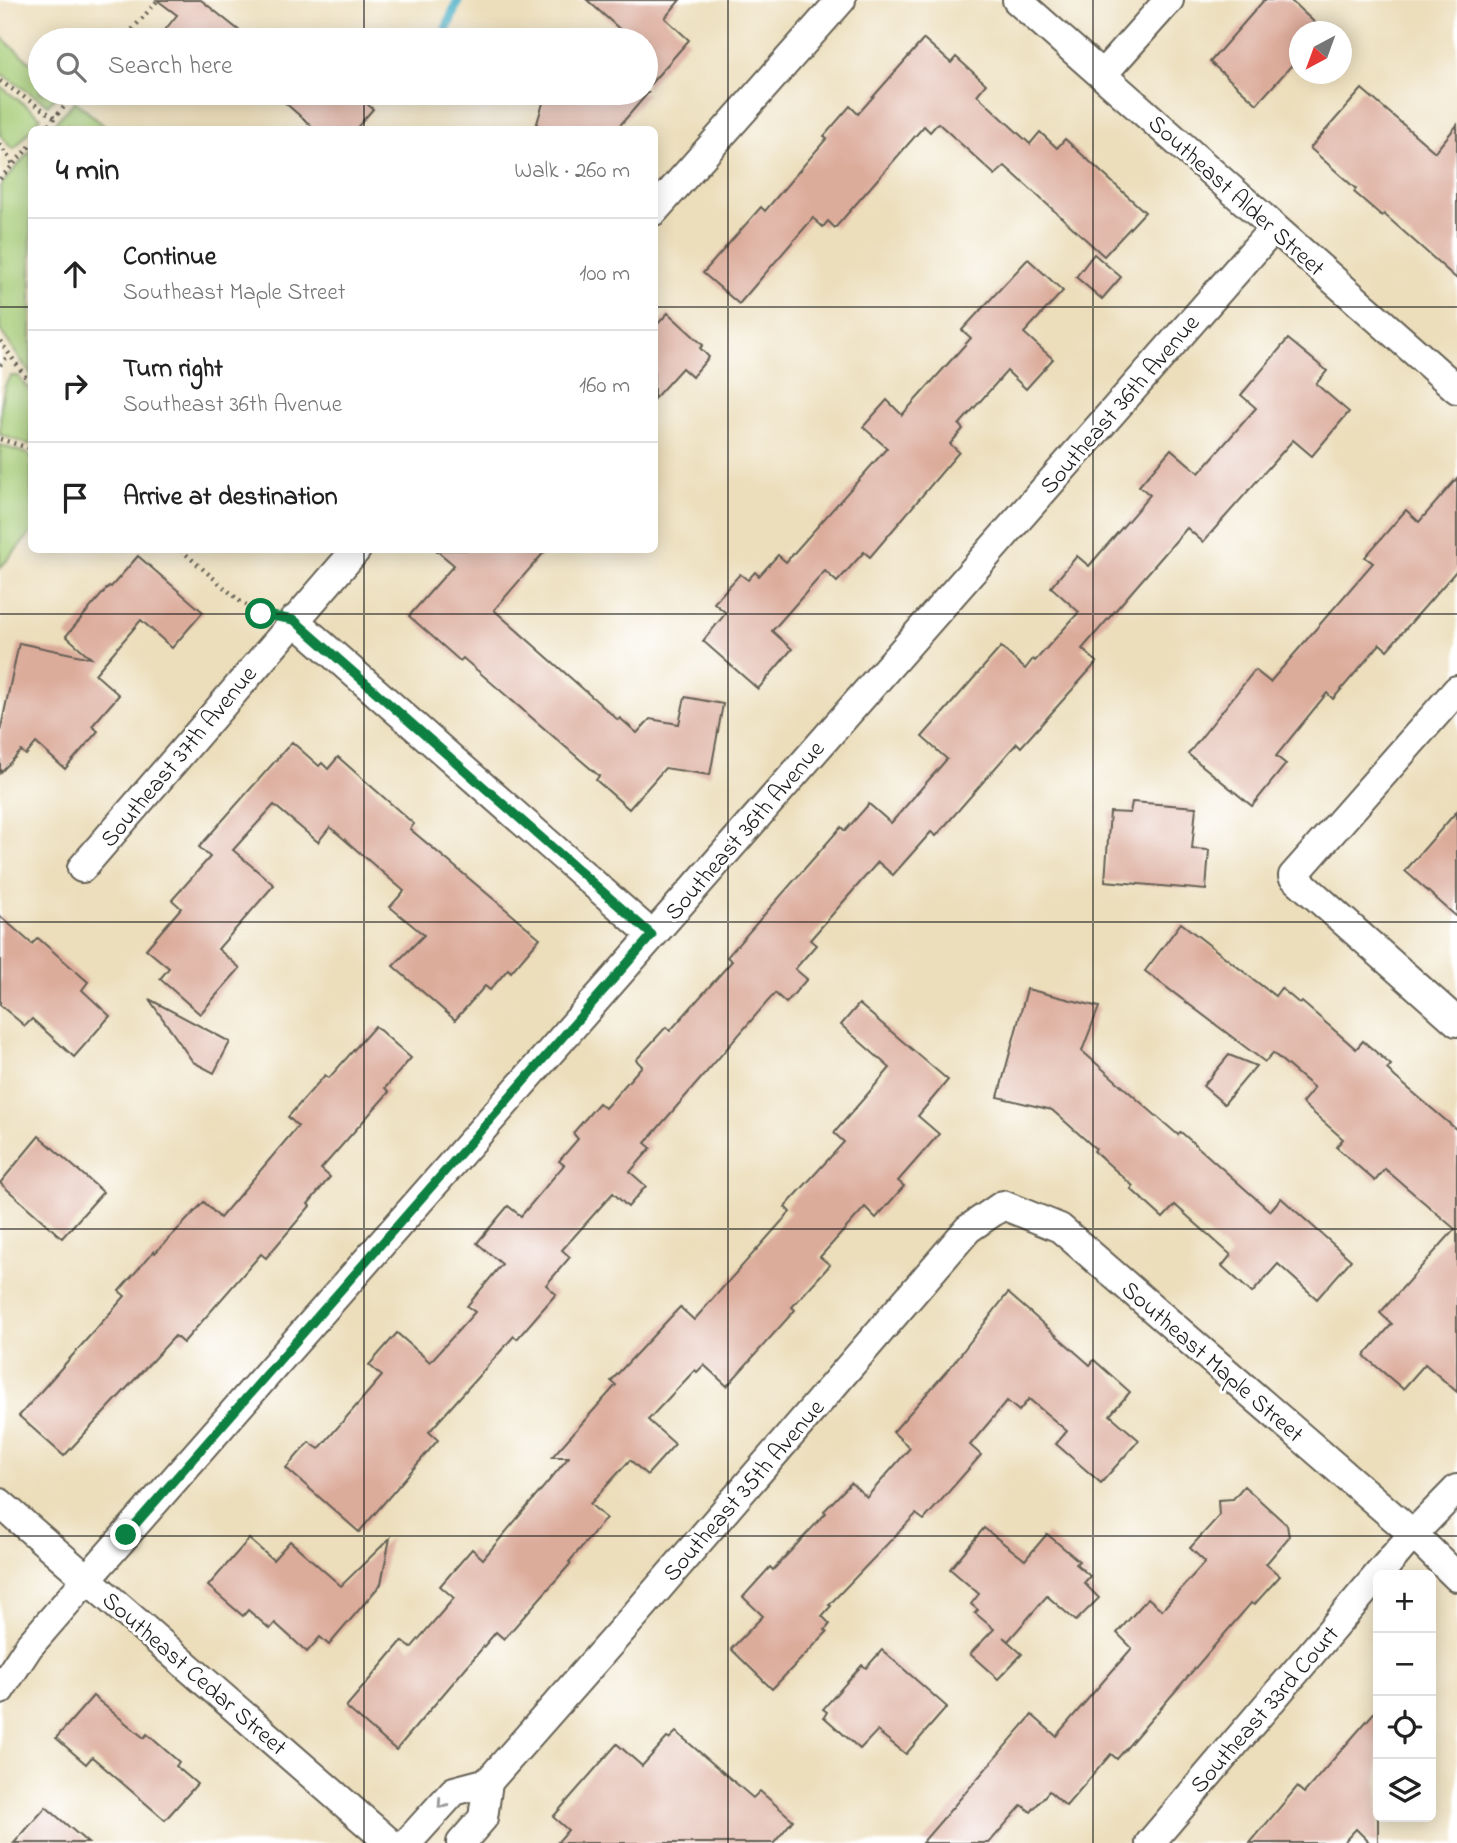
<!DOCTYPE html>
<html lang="en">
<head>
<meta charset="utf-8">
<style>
  :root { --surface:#fff; --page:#f6f6f6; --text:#222; --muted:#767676; --line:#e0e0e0 }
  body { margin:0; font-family:"Indie Flower",sans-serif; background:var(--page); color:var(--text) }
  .controls { position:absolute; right:21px; bottom:21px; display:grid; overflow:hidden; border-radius:10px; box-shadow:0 4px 18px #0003 }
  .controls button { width:63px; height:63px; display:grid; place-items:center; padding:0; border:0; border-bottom:2px solid var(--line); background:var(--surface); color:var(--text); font:35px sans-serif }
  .compass { position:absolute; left:1289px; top:21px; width:63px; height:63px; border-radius:50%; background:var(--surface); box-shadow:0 4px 18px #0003; rotate:221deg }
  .stop { position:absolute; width:21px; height:21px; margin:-16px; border:5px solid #0b8043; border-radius:50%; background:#fff }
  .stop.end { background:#0b8043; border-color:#fff; box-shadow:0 2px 7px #0008 }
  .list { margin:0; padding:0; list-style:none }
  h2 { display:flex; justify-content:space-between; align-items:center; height:91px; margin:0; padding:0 28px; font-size:30px }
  h2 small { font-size:23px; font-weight:400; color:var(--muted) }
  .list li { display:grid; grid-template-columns:46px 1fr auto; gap:21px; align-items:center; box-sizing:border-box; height:112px; padding:0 28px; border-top:2px solid var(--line) }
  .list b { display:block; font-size:26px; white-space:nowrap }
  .list p { margin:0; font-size:23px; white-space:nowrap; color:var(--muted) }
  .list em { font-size:23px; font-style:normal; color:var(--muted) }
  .icon { flex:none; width:38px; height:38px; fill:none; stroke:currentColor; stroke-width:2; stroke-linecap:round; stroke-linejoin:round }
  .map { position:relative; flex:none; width:1457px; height:1843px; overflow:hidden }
  .search { position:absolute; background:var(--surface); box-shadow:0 4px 18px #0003; left:28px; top:28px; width:630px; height:77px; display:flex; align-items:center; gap:18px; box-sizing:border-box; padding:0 24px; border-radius:38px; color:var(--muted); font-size:26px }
  .panel { position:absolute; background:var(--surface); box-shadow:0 4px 18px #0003; left:28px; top:126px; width:630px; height:427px; border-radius:10px }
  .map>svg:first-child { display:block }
  .grass { fill:#a5cb75; stroke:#607448; stroke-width:2 }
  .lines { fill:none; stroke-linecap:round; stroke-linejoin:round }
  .stream { stroke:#46aec5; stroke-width:10 }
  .building { fill:#dcac9b }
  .minor-casing { stroke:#656054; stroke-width:32 }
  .path { stroke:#656054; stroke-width:4.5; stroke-dasharray:2 5; stroke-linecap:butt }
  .minor { stroke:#fff; stroke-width:28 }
  .oneway { stroke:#999 }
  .route { stroke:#0b8043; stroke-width:9 }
  .grid { fill:none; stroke:#1c1c1c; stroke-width:2; stroke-opacity:0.55 }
  .labels { text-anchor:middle; stroke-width:6; stroke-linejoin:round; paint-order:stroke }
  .street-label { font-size:24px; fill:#1c1c1c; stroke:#fff }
</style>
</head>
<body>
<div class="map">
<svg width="1457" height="1843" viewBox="0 0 1457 1843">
  <rect width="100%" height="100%" fill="#fff"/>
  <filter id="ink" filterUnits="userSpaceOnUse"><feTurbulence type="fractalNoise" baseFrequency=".0143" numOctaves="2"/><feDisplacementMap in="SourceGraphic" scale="14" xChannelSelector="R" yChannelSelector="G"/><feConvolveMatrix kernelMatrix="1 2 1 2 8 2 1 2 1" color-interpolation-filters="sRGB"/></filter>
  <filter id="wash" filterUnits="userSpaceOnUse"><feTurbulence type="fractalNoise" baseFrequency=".00686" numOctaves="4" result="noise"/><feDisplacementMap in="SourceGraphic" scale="28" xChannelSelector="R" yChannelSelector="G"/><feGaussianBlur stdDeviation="1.57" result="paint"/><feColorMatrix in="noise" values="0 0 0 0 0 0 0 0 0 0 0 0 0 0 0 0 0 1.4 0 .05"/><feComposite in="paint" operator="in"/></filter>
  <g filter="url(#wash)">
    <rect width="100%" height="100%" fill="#ecdebb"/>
    <!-- grass -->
    <g class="grass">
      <path d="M0 36 40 71V93H58L48 105 0 73Z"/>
      <path d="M0 86 41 117 17 146 12 149 0 135Z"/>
      <path d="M75 101 108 129H49Z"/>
      <path d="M31 150V375L0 330V186Z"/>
      <path d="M11 376H18L31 393V445L0 435C0 416 0 387 11 376Z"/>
      <path d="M0 445 31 455 32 532 0 568Z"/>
    </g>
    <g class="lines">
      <!-- stream -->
      <path class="stream" d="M442 40 458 0"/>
    </g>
    <g id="blocks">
      <!-- building -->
      <g class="building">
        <path d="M157 0H201L251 40H157L177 15Z"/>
        <path d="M587 0H680L665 18 689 40 646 89V40H632Z"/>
        <path d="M1264 0H1290L1325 32H1299V57L1257 104 1210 62Z"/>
        <path d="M924 39 951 63 956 57 986 84 977 95 1030 144 1040 132 1057 148 1065 139 1145 212 1104 256 1005 166 995 175 938 123 930 132 924 126 835 228 828 221 823 227 813 218 739 304 703 273 761 207 765 211 827 138 824 136 850 106 858 114Z"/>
        <path d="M1362 89 1435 152 1457 125V279L1384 214 1382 216 1354 192 1356 189 1310 148Z"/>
        <path d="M274 93H354L373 109 355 130H316Z"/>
        <path d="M546 93H648L616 130H535Z"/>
        <path d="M1094 254 1121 277 1102 299 1076 277Z"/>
        <path d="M1028 259 1063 291 1024 333 1053 359 1026 389 1007 371 959 425 963 429 950 444 959 452 870 557 864 552 837 582 825 571 772 631 792 649 758 689 703 641 726 613 714 603 740 574 748 580 755 572 759 576 778 555 786 562 887 448 863 427 887 400 902 415 971 338 962 330Z"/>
        <path d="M668 313 703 345 700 348 709 357 692 377 682 368 654 399V328Z"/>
        <path d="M1288 339 1327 371 1316 384 1349 412 1312 456 1293 440 1203 542 1187 528 1082 649 1097 662 1021 747 1017 743 936 836 931 832 893 875 878 862 810 940 816 945 795 969 807 979 786 1003 775 993 645 1143 651 1148 630 1172 646 1186 628 1207 613 1193 562 1250 570 1257 546 1285 556 1294 517 1339 514 1336 429 1432 438 1440 359 1532 286 1468 309 1442 319 1449 382 1376 369 1365 397 1333 430 1362 475 1312 467 1306 502 1264 477 1243 508 1206 521 1216 564 1165 559 1161 578 1139 573 1133 599 1103 605 1108 642 1066 636 1060 666 1027 670 1031 732 961 727 957 841 827 845 831 869 804 891 823 947 759 922 737 1001 647 1025 669 1033 659 1035 661 1079 612 1051 587 1077 556 1089 566 1150 495 1139 486 1171 449 1199 473 1256 408 1241 395Z"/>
        <path d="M1457 478V570L1387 650 1380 644 1333 699 1327 693 1276 756 1286 764 1252 806 1188 754 1255 670 1270 682 1373 563 1365 557 1406 510 1419 522Z"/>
        <path d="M436 550H546L494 610 618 720 620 718 637 733 650 719 679 724 685 697 723 704 710 775 665 768 629 809 596 780 599 776 463 658 460 661 409 616 454 565Z"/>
        <path d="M138 556 203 612 172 648 141 620 95 674 119 695 92 726 98 731 65 769 36 743 26 755 21 751 0 773V732L19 643 91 658 66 636 109 586 111 587Z"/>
        <path d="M292 742 319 766 322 763 328 769 338 757 414 824 410 829 540 938 511 972 508 969 490 990 485 986 455 1020 393 966 424 935 390 907 404 891 330 827 318 842 274 805 233 850 274 885 218 949 240 968 200 1014 160 979 169 968 146 949 181 908 172 900 210 857 199 847Z"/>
        <path d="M1132 802 1196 807 1192 849 1209 850 1206 890 1105 881 1110 812 1130 813Z"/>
        <path d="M1457 811V917L1405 871Z"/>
        <path d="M0 916 32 944 38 938 88 982 82 990 110 1016 74 1057 32 1019 25 1026 0 1005Z"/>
        <path d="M1181 923 1275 996 1281 988 1300 1004 1302 1002 1356 1049 1363 1041 1391 1065 1387 1069 1395 1077 1457 1130V1392L1425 1364 1403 1389 1364 1356 1392 1324 1380 1313 1455 1229 1385 1169 1375 1181 1336 1147 1343 1139 1302 1103 1314 1088 1273 1053 1265 1062 1145 971Z"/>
        <path d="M1027 989 1099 1007 1082 1051 1178 1135 1181 1132 1270 1211 1281 1198 1351 1260 1317 1299 1278 1264 1252 1293 1222 1266 1231 1255 1175 1205 1163 1218 1131 1189 1133 1186 1094 1151 1096 1149 1052 1110 998 1097Z"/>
        <path d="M149 999 230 1042 214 1073 193 1062Z"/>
        <path d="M859 1004 948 1080 918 1116 939 1134 898 1181 904 1186 876 1218 865 1207 820 1257 830 1265 792 1307 795 1310 727 1386 704 1365 697 1372 695 1370 648 1420 675 1444 647 1475 630 1460 590 1504 606 1518 569 1562 571 1563 504 1639 496 1632 396 1750 346 1707 402 1641 411 1648 454 1598 440 1586 472 1549 483 1559 569 1457H552L616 1385 611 1381 680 1307 694 1320 790 1212 785 1207 844 1142 834 1133 890 1068 841 1025Z"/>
        <path d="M375 1026 411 1058 385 1088 389 1092 321 1169 330 1177 308 1204 310 1206 266 1258 261 1254 183 1343 175 1336 64 1456 19 1416 125 1296 119 1291 154 1251 155 1253 204 1202 220 1218 298 1126 288 1117 325 1075 329 1078Z"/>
        <path d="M1229 1055 1256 1066 1224 1104 1203 1086Z"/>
        <path d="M39 1136 103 1192 62 1238 0 1183Z"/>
        <path d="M1008 1293 1090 1365 1094 1360 1130 1392 1110 1415 1139 1440 1101 1483 1056 1444 1067 1431 1029 1399 1019 1411 1007 1401 970 1445 981 1455 924 1520 916 1514 829 1605 831 1606 822 1616 830 1624 825 1630 827 1632 772 1689 731 1649 763 1616 743 1597 770 1567 773 1570 826 1513 824 1511 851 1483 867 1497 910 1448 893 1432 952 1365Z"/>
        <path d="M1244 1486 1287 1525 1289 1537 1266 1564 1280 1576 1254 1605 1251 1603 1117 1759 1111 1754 1066 1806 1049 1791 1031 1812 1022 1805 989 1843H922L1032 1715 1056 1736 1132 1648 1117 1633 1148 1598 1162 1610 1205 1562 1190 1548 1219 1516 1218 1500 1233 1499Z"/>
        <path d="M984 1528 1025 1560 1047 1534 1079 1561 1076 1564 1090 1576 1084 1583 1099 1598 1076 1621 1047 1596 1008 1641 1003 1637 1022 1654 998 1679 970 1654 994 1629 975 1613 978 1610 971 1604 979 1594 950 1569Z"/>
        <path d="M390 1538 381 1584 329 1645 320 1637 307 1652 275 1623 270 1629 248 1610 243 1616 208 1586 249 1539 273 1560 290 1541 341 1586Z"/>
        <path d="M882 1650 947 1707 906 1754 877 1731 860 1749 824 1717 827 1712 823 1709 862 1665 866 1668Z"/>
        <path d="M93 1696 144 1738 147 1734 179 1762 176 1766 197 1784 165 1820 92 1757 86 1764 56 1738Z"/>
        <path d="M1378 1708V1843H1370L1356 1829 1343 1843H1250L1297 1787 1304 1793Z"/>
        <path d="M676 1732 753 1798 760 1791 793 1820 774 1843H557L568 1830 553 1817 617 1744 642 1766 667 1738 669 1739Z"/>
        <path d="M46 1807 88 1843H14Z"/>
      </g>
    </g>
  </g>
  <g filter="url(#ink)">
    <use href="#blocks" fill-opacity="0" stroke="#656054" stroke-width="2"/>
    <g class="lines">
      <defs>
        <g id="minor">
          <path d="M1017 0 1457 389"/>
          <path d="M1102 75 1169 0"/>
          <path d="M654 211 841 0"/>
          <path d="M294 620 652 935"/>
          <path d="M1457 690 1293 876 1457 1022"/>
          <path d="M82 868 356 550"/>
          <path d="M0 1503 390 1843"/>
          <path d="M1378 1575 1413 1534 1457 1489"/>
          <path d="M0 1690 29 1646 87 1579 1274 228"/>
          <path d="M407 1843 454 1791 488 1782 636 1614 968 1229 1003 1205 1060 1228 1413 1534 1457 1577"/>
          <path d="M461 1843 483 1818 488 1782"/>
          <path d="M1150 1843 1378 1575"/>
        </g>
      </defs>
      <!-- minor casing -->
      <use href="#minor" class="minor-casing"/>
      <!-- path -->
      <g class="path">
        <path d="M123 40 158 0"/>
        <path d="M0 81 55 118"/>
        <path d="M44 130 76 93"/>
        <path d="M0 144 13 164"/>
        <path d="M0 179 32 144"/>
        <path d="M0 341 32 386"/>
        <path d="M0 365 9 355"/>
        <path d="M0 439 32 449"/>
        <path d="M181 550 241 602 262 614"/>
      </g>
      <!-- minor -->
      <use href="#minor" class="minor"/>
    </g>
    <!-- one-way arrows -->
    <defs><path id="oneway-chevron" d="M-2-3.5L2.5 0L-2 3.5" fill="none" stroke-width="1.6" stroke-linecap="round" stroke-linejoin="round" transform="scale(1.75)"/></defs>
    <use class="oneway" href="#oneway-chevron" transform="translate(442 1804) rotate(132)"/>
  </g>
  <g class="lines" filter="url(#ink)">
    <!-- route -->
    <path class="route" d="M126 1535 652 935 294 620 261 614"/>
  </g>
  <!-- grid -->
  <path class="grid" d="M364 0V40M728 0V1843M1093 0V1843M364 93V130M0 307H32M654 307H1457M364 550V1843M0 614H1457M0 922H1457M0 1229H1457M0 1536H1457"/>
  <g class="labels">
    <!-- street labels -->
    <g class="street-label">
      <text transform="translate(1237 195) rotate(42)" y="8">Southeast Alder Street</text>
      <text transform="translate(1119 404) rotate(-49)" y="8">Southeast 36th Avenue</text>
      <text transform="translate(178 756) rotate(-50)" y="8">Southeast 37th Avenue</text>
      <text transform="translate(744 830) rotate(-49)" y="8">Southeast 36th Avenue</text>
      <text transform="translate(1213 1361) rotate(41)" y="8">Southeast Maple Street</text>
      <text transform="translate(743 1490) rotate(-49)" y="8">Southeast 35th Avenue</text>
      <text transform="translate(195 1673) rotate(41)" y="8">Southeast Cedar Street</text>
      <text transform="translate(1264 1709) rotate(-49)" y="8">Southeast 33rd Court</text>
    </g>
  </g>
</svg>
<div class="controls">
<button>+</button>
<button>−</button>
<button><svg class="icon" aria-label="locate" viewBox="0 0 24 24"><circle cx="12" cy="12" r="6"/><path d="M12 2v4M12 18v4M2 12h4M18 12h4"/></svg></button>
<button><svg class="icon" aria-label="layers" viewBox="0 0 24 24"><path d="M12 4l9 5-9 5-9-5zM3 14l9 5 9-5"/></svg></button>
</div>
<svg class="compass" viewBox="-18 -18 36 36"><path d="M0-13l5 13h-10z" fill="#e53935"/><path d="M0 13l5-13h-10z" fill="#767676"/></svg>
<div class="stop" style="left:261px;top:614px"></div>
<div class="stop end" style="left:126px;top:1535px"></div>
<div class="search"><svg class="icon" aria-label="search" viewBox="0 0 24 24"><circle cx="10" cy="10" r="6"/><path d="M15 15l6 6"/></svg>Search here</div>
<section class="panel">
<h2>4 min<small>Walk · 260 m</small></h2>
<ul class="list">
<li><svg class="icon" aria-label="ahead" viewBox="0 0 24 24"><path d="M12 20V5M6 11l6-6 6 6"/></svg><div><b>Continue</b><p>Southeast Maple Street</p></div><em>100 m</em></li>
<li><svg class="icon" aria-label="right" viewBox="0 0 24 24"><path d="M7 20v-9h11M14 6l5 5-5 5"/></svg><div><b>Turn right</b><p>Southeast 36th Avenue</p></div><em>160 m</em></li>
<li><svg class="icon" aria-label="arrive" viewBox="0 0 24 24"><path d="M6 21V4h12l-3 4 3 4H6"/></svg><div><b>Arrive at destination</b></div></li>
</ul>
</section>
</div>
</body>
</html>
